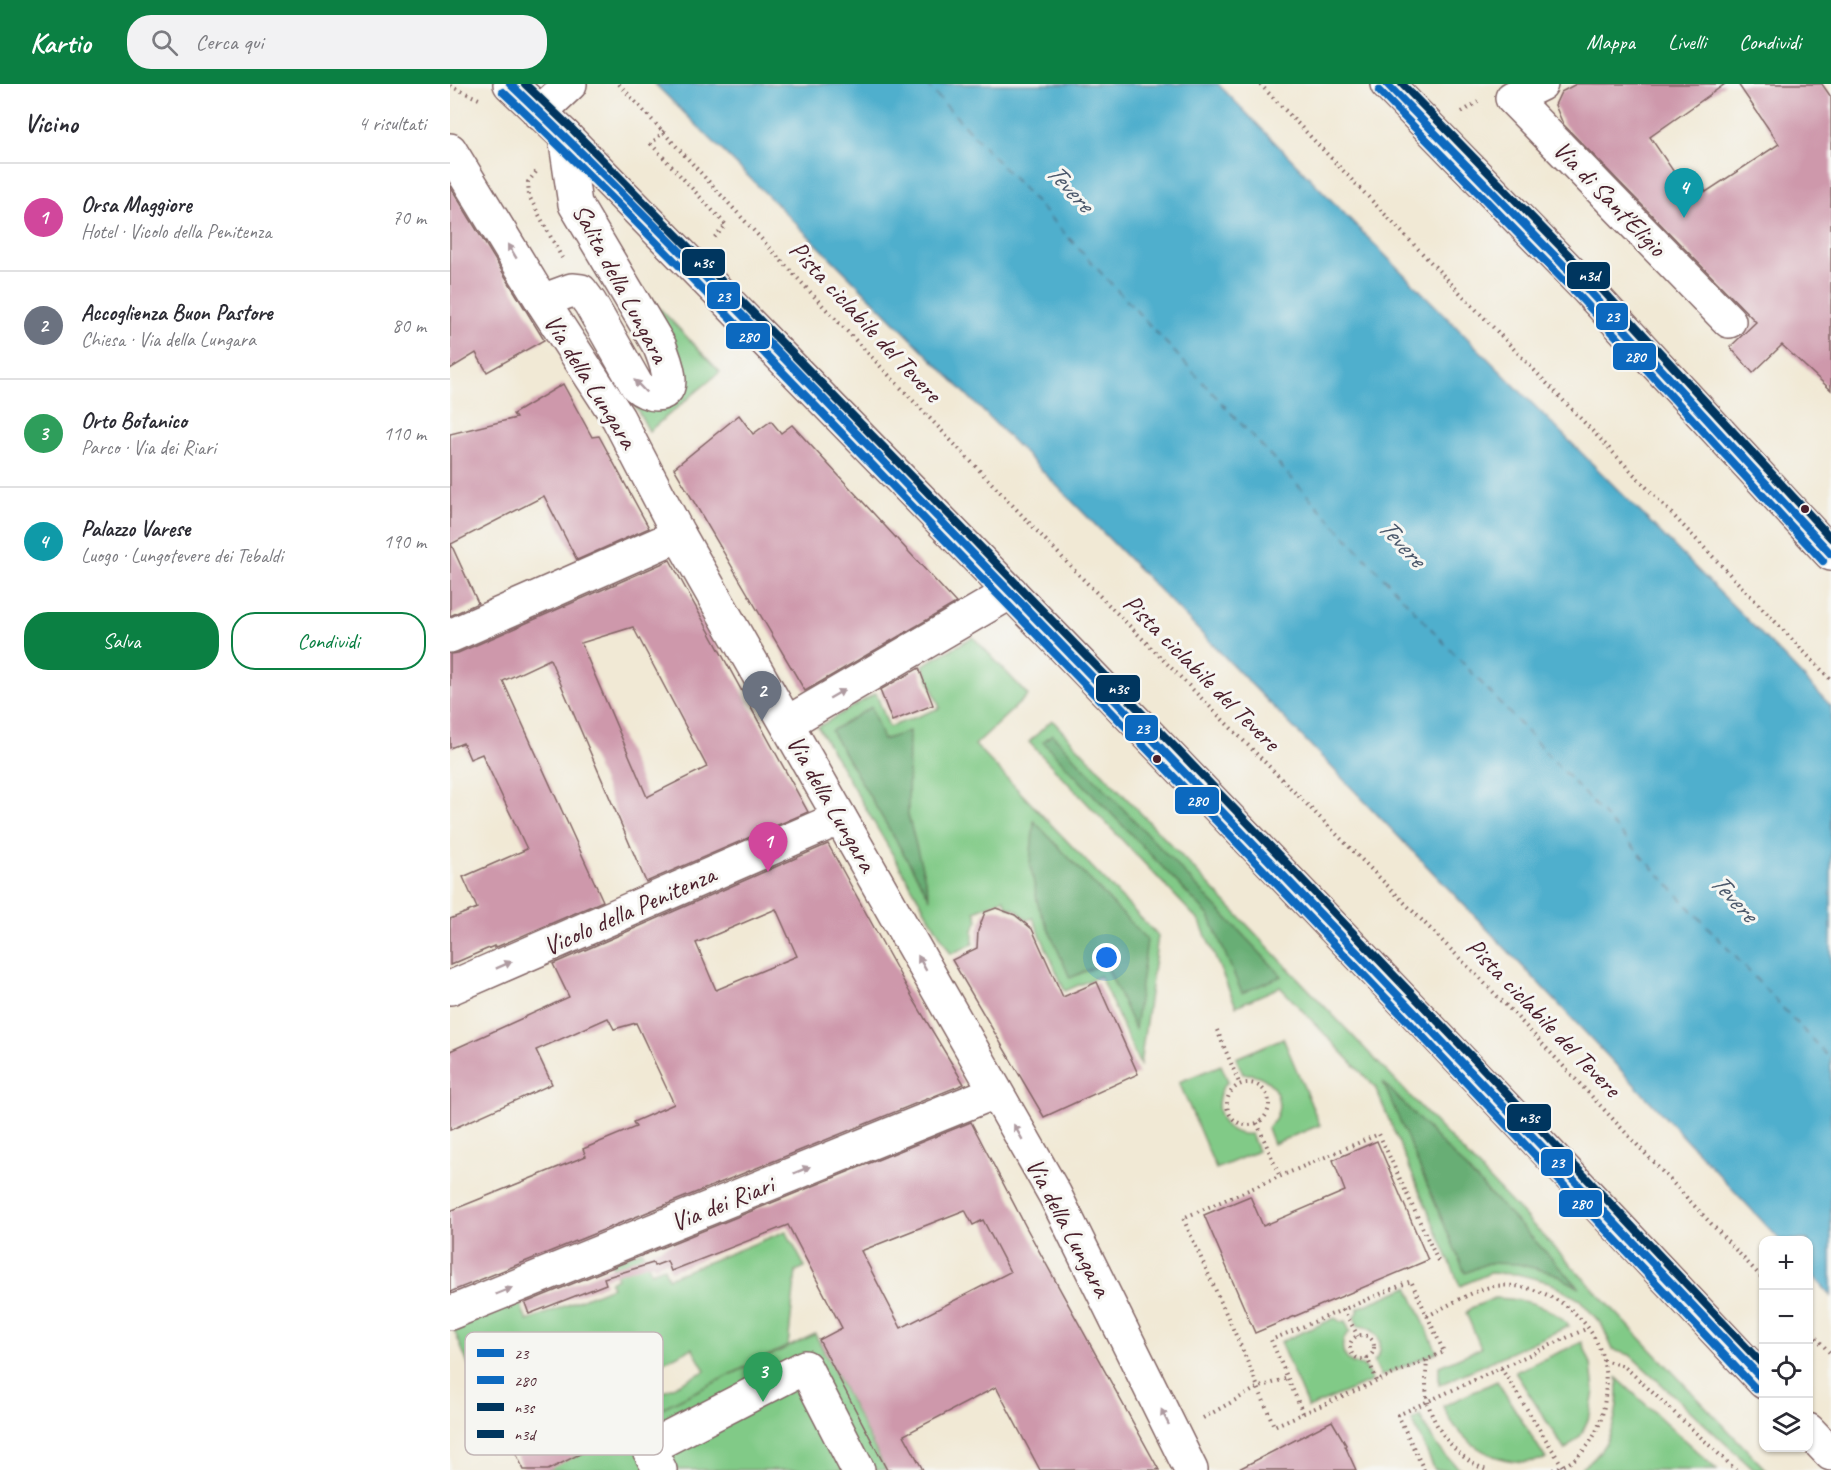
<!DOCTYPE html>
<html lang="it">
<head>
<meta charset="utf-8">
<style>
  :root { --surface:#fff; --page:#f2f2f3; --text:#2b2b33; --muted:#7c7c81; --line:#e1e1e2; --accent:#0b8043 }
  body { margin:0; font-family:Caveat,sans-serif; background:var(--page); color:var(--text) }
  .controls { position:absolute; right:18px; bottom:18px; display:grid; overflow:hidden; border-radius:12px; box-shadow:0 2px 4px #0004 }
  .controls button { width:54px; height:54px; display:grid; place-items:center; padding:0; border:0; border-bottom:2px solid var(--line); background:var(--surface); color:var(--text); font:30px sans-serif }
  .you { position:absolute; left:657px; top:874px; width:21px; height:21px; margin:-15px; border:4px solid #fff; border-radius:50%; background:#1a73e8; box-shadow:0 0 0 9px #1a73e833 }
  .badge { display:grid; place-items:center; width:39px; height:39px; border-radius:50%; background:var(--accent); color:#fff; font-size:20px; font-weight:700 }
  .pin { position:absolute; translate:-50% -50px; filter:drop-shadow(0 2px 3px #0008) }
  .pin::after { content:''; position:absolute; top:32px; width:21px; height:18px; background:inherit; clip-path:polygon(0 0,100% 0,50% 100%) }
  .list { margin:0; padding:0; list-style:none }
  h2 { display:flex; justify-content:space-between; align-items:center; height:78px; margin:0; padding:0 24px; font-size:26px }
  h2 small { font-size:20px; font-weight:400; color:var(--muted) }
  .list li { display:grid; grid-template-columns:39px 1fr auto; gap:18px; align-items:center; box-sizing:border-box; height:108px; padding:0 24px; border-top:2px solid var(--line) }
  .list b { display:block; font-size:22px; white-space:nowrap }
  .list p { margin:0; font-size:20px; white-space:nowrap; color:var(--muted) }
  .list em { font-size:20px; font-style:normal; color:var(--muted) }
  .actions { display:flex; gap:12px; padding:18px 24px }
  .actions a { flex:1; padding:14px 0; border:2px solid var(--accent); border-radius:24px; text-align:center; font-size:21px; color:var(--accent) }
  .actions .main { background:var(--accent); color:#fff }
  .icon { flex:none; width:33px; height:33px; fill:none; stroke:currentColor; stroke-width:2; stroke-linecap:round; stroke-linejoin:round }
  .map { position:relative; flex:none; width:1381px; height:1386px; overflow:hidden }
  header { display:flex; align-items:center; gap:36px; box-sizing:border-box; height:84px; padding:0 30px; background:var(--accent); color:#fff }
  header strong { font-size:28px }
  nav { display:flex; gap:33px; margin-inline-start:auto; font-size:21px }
  .search { width:420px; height:54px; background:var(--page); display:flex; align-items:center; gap:15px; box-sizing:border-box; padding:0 21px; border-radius:24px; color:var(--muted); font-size:22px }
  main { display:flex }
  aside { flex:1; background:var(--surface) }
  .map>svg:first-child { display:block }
  .green { fill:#81ca87; stroke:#667459; stroke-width:1.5 }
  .forest { fill:#68ae74; stroke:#596650; stroke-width:1.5 }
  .water { fill:#4fafcd; stroke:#4c677c; stroke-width:1.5 }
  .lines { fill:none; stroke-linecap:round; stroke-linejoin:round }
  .ferry { stroke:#4c596c; stroke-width:1.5; stroke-dasharray:8 6; stroke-linecap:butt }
  .building { fill:#ce98ab; fill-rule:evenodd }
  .minor-casing { stroke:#846666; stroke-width:36 }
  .major-casing { stroke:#846666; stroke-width:36 }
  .path { stroke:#846666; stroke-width:4; stroke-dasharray:1.5 4.5; stroke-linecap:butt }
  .minor { stroke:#fff; stroke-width:33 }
  .major { stroke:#fff; stroke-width:33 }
  .bus-1-casing { stroke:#f6f6f2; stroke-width:12 }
  .bus-2-casing { stroke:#f6f6f2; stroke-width:12 }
  .bus-3-casing { stroke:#f6f6f2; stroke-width:12 }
  .bus-4-casing { stroke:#f6f6f2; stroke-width:12 }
  .bus-1 { stroke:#0c69bf; stroke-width:8 }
  .bus-2 { stroke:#0c69bf; stroke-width:8 }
  .bus-3 { stroke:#00365f; stroke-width:8 }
  .bus-4 { stroke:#00365f; stroke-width:8 }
  .oneway { fill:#ae9aa0 }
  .bus-dot { fill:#4a1f2b; stroke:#f6f6f2; stroke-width:2 }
  .labels { text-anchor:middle; stroke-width:6; stroke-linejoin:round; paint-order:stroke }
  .street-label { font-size:26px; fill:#4a1f2b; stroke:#f6f6f2 }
  .water-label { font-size:27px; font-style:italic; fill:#4c596c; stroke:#f6f6f2 }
  .key { fill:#f6f6f2; stroke:#c2b6b6; stroke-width:1.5 }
  .key-label { font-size:16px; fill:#4a1f2b }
  .line-badge { stroke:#f6f6f2; stroke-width:2 }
  .badge-label { font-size:16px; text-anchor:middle; font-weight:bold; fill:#fff }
</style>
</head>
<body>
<header>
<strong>Kartio</strong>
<div class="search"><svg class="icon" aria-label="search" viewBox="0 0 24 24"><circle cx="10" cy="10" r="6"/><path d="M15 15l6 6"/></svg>Cerca qui</div>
<nav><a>Mappa</a><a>Livelli</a><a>Condividi</a></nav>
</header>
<main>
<aside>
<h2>Vicino<small>4 risultati</small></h2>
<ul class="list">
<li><span class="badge" style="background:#d1479c">1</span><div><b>Orsa Maggiore</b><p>Hotel · Vicolo della Penitenza</p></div><em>70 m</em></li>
<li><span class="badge" style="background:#6b7280">2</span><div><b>Accoglienza Buon Pastore</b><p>Chiesa · Via della Lungara</p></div><em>80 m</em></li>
<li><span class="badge" style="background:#2e9e5b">3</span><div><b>Orto Botanico</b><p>Parco · Via dei Riari</p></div><em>110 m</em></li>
<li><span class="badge" style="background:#0f9aa8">4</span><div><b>Palazzo Varese</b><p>Luogo · Lungotevere dei Tebaldi</p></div><em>190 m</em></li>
</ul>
<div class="actions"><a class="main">Salva</a><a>Condividi</a></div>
</aside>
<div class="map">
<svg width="1381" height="1386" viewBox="0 0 1381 1386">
  <rect width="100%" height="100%" fill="#f6f6f2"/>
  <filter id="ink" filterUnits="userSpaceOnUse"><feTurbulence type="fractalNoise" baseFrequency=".0167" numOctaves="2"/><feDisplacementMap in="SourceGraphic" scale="12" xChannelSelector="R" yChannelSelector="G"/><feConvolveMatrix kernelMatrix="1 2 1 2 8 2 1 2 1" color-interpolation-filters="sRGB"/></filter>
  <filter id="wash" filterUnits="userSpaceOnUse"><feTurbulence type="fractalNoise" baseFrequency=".008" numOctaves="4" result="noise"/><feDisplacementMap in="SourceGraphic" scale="24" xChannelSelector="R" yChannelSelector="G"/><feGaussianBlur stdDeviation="1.35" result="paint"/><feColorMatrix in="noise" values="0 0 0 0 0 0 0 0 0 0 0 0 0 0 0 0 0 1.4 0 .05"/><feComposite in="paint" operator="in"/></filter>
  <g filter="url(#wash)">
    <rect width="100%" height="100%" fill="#f1e9d5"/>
    <!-- green -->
    <g class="green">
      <path d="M180 193 270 288 199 347 181 314 224 320 233 310 237 293 229 276Z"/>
      <path d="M523 553 578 611 525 661 708 852 690 981 650 892 615 907 583 834 577 836 567 826 558 823 554 815 525 827 528 836 523 846V860L501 870 368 643 426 609 439 643 490 624 473 581Z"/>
      <path d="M602 636 1316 1386H1304L1180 1271 1163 1266 1152 1241 1130 1216 1099 1198 1067 1190 1040 1189 1010 1202 925 1003 830 903 786 922 750 838 579 658Z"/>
      <path d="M833 954 870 1041 823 1060 817 1044C842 1024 824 987 793 990L786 974Z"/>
      <path d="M771 981 778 997C758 1017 770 1054 801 1050L808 1067 766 1085 729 998Z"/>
      <path d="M336 1147 355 1183 346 1187 338 1262 212 1324 365 1250 436 1386H87L187 1337 180 1324 255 1287 242 1264 50 1358 2 1241 68 1214 77 1237 162 1203 160 1198 167 1194 161 1178 192 1166 201 1188 214 1183 218 1194Z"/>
      <path d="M958 1203 987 1268 931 1292 924 1277C938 1263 927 1242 908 1242L904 1232 908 1229V1224Z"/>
      <path d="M1045 1214C1072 1215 1100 1220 1119 1242L989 1301V1282L1031 1264 1016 1229 1021 1224Z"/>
      <path d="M885 1234 891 1238 895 1237 900 1248C890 1255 890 1271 901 1278 905 1281 910 1281 915 1283L922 1297 858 1324 830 1258Z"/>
      <path d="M1132 1258 1141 1280 1144 1307 1140 1331 1131 1351 1115 1366 1065 1288Z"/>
      <path d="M1167 1294 1267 1386H1129C1136 1380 1145 1374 1150 1367 1165 1349 1170 1316 1167 1294Z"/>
      <path d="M1047 1297 1096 1375C1051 1386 1011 1362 993 1322Z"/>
      <path d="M970 1332C980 1353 992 1372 1012 1386H985L962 1336Z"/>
    </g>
    <!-- forest -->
    <g class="forest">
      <path d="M421 623 433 656 459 647 458 731 480 814 381 647Z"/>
      <path d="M602 650 832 892 792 909 759 832 593 658Z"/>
      <path d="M584 737 697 856 685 945 655 879 620 894 588 821 580 779Z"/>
      <path d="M933 998 1130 1204 1103 1189 1068 1180 1038 1179 1015 1189Z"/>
    </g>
    <!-- water -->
    <path class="water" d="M205 0H768L928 164 1335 574 1381 622V1212L1359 1187 1358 1156H1330C1065 871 795 591 521 315 417 209 311 105 205 0Z"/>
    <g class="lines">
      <!-- ferry -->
      <path class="ferry" d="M476 0 1381 976"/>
    </g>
    <g id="blocks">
      <!-- building -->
      <g class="building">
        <path d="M1126 0H1275L1200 53 1230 97 1242 87 1256 108 1329 60 1288 0H1372L1381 13V306L1332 261 1303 289 1280 263 1306 238 1113 40 1105 21 1111 8Z"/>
        <path d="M0 102 94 256 37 288 26 269 0 285Z"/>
        <path d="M113 300 142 353 149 352 199 444 127 476 94 412 1 460 28 519 0 532V350L66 334 63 330Z"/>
        <path d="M289 331 303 350 321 337 331 349 342 341 506 519 355 607 224 384Z"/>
        <path d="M220 476 358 728 196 798 100 575 53 597 153 817 44 864V862L0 881V835L27 824 13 793 77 765 32 670 20 675 13 659 0 664V570L8 569ZM183 543 257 683 197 713 131 559Z"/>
        <path d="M469 584 483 621 442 637 430 606Z"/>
        <path d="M378 760 465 918 514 1000 0 1208V1127L136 1072 133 1065 186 1043 183 1038 224 1020 186 939 164 945 158 934 86 966 102 1000 0 1046V967L119 913 103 880ZM326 825 347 872 266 906 246 859Z"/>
        <path d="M546 824 565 831 582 845 613 913 647 898 688 990 594 1033 502 876 527 864 528 847 535 828Z"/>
        <path d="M521 1038 577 1145 709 1386H590L546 1303 454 1351 473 1386H437L369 1256 392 1244 338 1141 221 1187 217 1177 204 1182 203 1179 154 1194 156 1200 79 1230 75 1219ZM515 1126 523 1141 533 1136 560 1188 451 1244 411 1167Z"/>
        <path d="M927 1057 978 1176 805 1249 754 1131 800 1112 813 1142 895 1107 883 1076Z"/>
        <path d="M166 1307 184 1343 98 1386H74L61 1359Z"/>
        <path d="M882 1337 896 1361 895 1362 906 1386H787Z"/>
      </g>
    </g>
  </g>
  <g filter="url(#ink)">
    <use href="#blocks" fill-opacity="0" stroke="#846666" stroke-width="1.5"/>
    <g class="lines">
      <defs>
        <g id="minor">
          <path d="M1091 0 1062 14 1279 237"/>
          <path d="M89 29 120 0"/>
          <path d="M0 66 92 217 168 334 229 451 605 1111 741 1386"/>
          <path d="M92 217 122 206 131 207 140 219 187 302C197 311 219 316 219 296 219 285 214 274 210 263L125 120 115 52"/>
          <path d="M0 552 229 451"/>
          <path d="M337 639 561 508"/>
          <path d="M0 904 390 734"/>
          <path d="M0 1229 545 1008"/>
          <path d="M210 1386 198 1364 355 1283 408 1386"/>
        </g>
        <g id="major">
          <path d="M60 0 115 52C519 463 920 877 1314 1298"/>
          <path d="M937 0 1138 206 1381 470"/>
          <path d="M1358 1346 1381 1370"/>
        </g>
      </defs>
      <!-- minor casing -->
      <use href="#minor" class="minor-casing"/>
      <!-- major casing -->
      <use href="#major" class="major-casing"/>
      <!-- path -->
      <g class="path">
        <path d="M169 0 374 223 626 488 1053 918 1314 1196"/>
        <path d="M810 0 1381 596"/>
        <path d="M0 2 29 15"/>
        <path d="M1012 28 1028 18"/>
        <path d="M214 47 201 60 276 141 263 155"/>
        <path d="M86 88 78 98 79 112 112 174"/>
        <path d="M767 946 790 1001"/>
        <circle cx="798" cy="1020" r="21"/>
        <path d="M807 1039 830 1093"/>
        <path d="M893 1225 908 1252"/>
        <path d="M977 1232C994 1224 1027 1204 1045 1202 1092 1197 1142 1229 1153 1276 1157 1291 1156 1307 1154 1322 1150 1345 1139 1366 1119 1379 1114 1382 1107 1384 1102 1386"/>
        <path d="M1358 1245 1381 1270"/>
        <circle cx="912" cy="1263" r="12"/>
        <path d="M917 1273 927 1297"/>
        <path d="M977 1276C976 1290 975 1305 978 1318 984 1346 1010 1377 1037 1386"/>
        <path d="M1153 1276 1174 1282 1286 1386"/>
        <path d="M1051 1284 1115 1386"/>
        <path d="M853 1329 821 1256 961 1197 994 1268 824 1342 793 1267 733 1134 929 1050 988 1177"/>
        <path d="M753 1334 807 1304 838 1294"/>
        <path d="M974 1386 948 1331 1138 1244"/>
      </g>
      <!-- minor -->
      <use href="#minor" class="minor"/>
      <!-- major -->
      <use href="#major" class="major"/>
      <defs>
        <g id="bus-1">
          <path d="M60 0C211 143 354 296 499 445 773 727 1044 1011 1314 1297"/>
          <path d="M937 0 1138 206 1381 470"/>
        </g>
        <g id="bus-2">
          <path d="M929 7 1130 213 1373 477"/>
          <path d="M53 8C204 151 347 304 492 453 766 735 1037 1019 1306 1305"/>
        </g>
        <path id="bus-3" d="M75 0 122 45 274 199 726 664 1025 976 1314 1282"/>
        <path id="bus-4" d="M952 0 1146 199 1381 454"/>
      </defs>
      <!-- bus-1 casing -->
      <use href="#bus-1" class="bus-1-casing"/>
      <!-- bus-2 casing -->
      <use href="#bus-2" class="bus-2-casing"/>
      <!-- bus-3 casing -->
      <use href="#bus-3" class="bus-3-casing"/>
      <!-- bus-4 casing -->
      <use href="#bus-4" class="bus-4-casing"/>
      <!-- bus-1 -->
      <use href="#bus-1" class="bus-1"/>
      <!-- bus-2 -->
      <use href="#bus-2" class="bus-2"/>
      <!-- bus-3 -->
      <use href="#bus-3" class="bus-3"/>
      <!-- bus-4 -->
      <use href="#bus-4" class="bus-4"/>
    </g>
    <!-- one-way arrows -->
    <defs><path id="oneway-solid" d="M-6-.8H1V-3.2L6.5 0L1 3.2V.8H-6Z" transform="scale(1.5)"/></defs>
    <g class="oneway">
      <use href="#oneway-solid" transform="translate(62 167) rotate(-121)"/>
      <use href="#oneway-solid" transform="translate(190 302) rotate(-134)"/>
      <use href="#oneway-solid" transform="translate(387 610) rotate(-30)"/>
      <use href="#oneway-solid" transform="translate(472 879) rotate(-119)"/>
      <use href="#oneway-solid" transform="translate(54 881) rotate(-24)"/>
      <use href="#oneway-solid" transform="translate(568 1048) rotate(-120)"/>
      <use href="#oneway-solid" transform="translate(352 1086) rotate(-22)"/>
      <use href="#oneway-solid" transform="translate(54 1207) rotate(-22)"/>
      <use href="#oneway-solid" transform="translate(715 1333) rotate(-116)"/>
    </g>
  </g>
  <!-- markers -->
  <g class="bus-dot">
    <circle cx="1355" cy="425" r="5"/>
    <circle cx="707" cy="675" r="5"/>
  </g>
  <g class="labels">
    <!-- street labels -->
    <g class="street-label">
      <text transform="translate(1160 114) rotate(46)" y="9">Via di Sant'Eligio</text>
      <text transform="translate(171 199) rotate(62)" y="9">Salita della Lungara</text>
      <text transform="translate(416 237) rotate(47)" y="9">Pista ciclabile del Tevere</text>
      <text transform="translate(141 297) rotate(58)" y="9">Via della Lungara</text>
      <text transform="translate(752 588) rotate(45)" y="9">Pista ciclabile del Tevere</text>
      <text transform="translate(382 719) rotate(60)" y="9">Via della Lungara</text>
      <text transform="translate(179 826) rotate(-24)" y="9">Vicolo della Penitenza</text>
      <text transform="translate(1094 933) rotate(46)" y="9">Pista ciclabile del Tevere</text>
      <text transform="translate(272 1119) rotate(-22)" y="9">Via dei Riari</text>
      <text transform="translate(619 1143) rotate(62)" y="9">Via della Lungara</text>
    </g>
    <!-- water labels -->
    <g class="water-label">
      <text transform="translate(620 103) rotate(47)" y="9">Tevere</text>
      <text transform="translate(952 458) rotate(47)" y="9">Tevere</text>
      <text transform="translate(1284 813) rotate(47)" y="9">Tevere</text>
    </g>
  </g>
  <!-- legend -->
  <rect x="15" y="1248" width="198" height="123" rx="9" class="key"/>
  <rect x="27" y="1265" width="27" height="8" fill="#0c69bf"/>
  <rect x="27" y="1292" width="27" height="8" fill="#0c69bf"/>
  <rect x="27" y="1319" width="27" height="8" fill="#00365f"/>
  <rect x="27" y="1346" width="27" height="8" fill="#00365f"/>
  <g class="key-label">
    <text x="64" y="1275">23</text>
    <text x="64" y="1302">280</text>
    <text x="64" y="1329">n3s</text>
    <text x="64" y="1356">n3d</text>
  </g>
  <g class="line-badge">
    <rect x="231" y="164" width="45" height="29" rx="6" fill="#00365f"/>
    <rect x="1116" y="177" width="45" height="29" rx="6" fill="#00365f"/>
    <rect x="256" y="197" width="35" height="29" rx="6" fill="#0c69bf"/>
    <rect x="1145" y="218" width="34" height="29" rx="6" fill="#0c69bf"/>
    <rect x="275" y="238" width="46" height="28" rx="6" fill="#0c69bf"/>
    <rect x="1162" y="258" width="45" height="29" rx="6" fill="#0c69bf"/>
    <rect x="645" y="590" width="46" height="29" rx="6" fill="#00365f"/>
    <rect x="674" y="630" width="35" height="28" rx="6" fill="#0c69bf"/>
    <rect x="724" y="702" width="46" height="29" rx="6" fill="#0c69bf"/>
    <rect x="1056" y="1019" width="46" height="29" rx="6" fill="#00365f"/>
    <rect x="1090" y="1064" width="34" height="29" rx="6" fill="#0c69bf"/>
    <rect x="1108" y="1105" width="45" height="29" rx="6" fill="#0c69bf"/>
  </g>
  <g class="badge-label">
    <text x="253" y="184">n3s</text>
    <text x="1139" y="197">n3d</text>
    <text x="273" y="218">23</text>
    <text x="1162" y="238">23</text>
    <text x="298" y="258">280</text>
    <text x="1185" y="278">280</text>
    <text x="668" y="610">n3s</text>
    <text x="692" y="650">23</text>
    <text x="747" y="722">280</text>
    <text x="1079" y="1039">n3s</text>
    <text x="1107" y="1084">23</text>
    <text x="1131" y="1125">280</text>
  </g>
</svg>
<div class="controls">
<button>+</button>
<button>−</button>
<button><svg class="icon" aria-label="locate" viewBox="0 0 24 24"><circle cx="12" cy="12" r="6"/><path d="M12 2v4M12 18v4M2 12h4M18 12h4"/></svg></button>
<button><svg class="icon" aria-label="layers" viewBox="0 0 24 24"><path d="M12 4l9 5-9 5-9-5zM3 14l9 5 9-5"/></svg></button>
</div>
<div class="you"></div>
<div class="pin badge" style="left:318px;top:788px;background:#d1479c">1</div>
<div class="pin badge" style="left:312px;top:637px;background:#6b7280">2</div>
<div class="pin badge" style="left:313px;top:1318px;background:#2e9e5b">3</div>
<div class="pin badge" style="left:1234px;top:134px;background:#0f9aa8">4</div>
</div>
</main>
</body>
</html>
